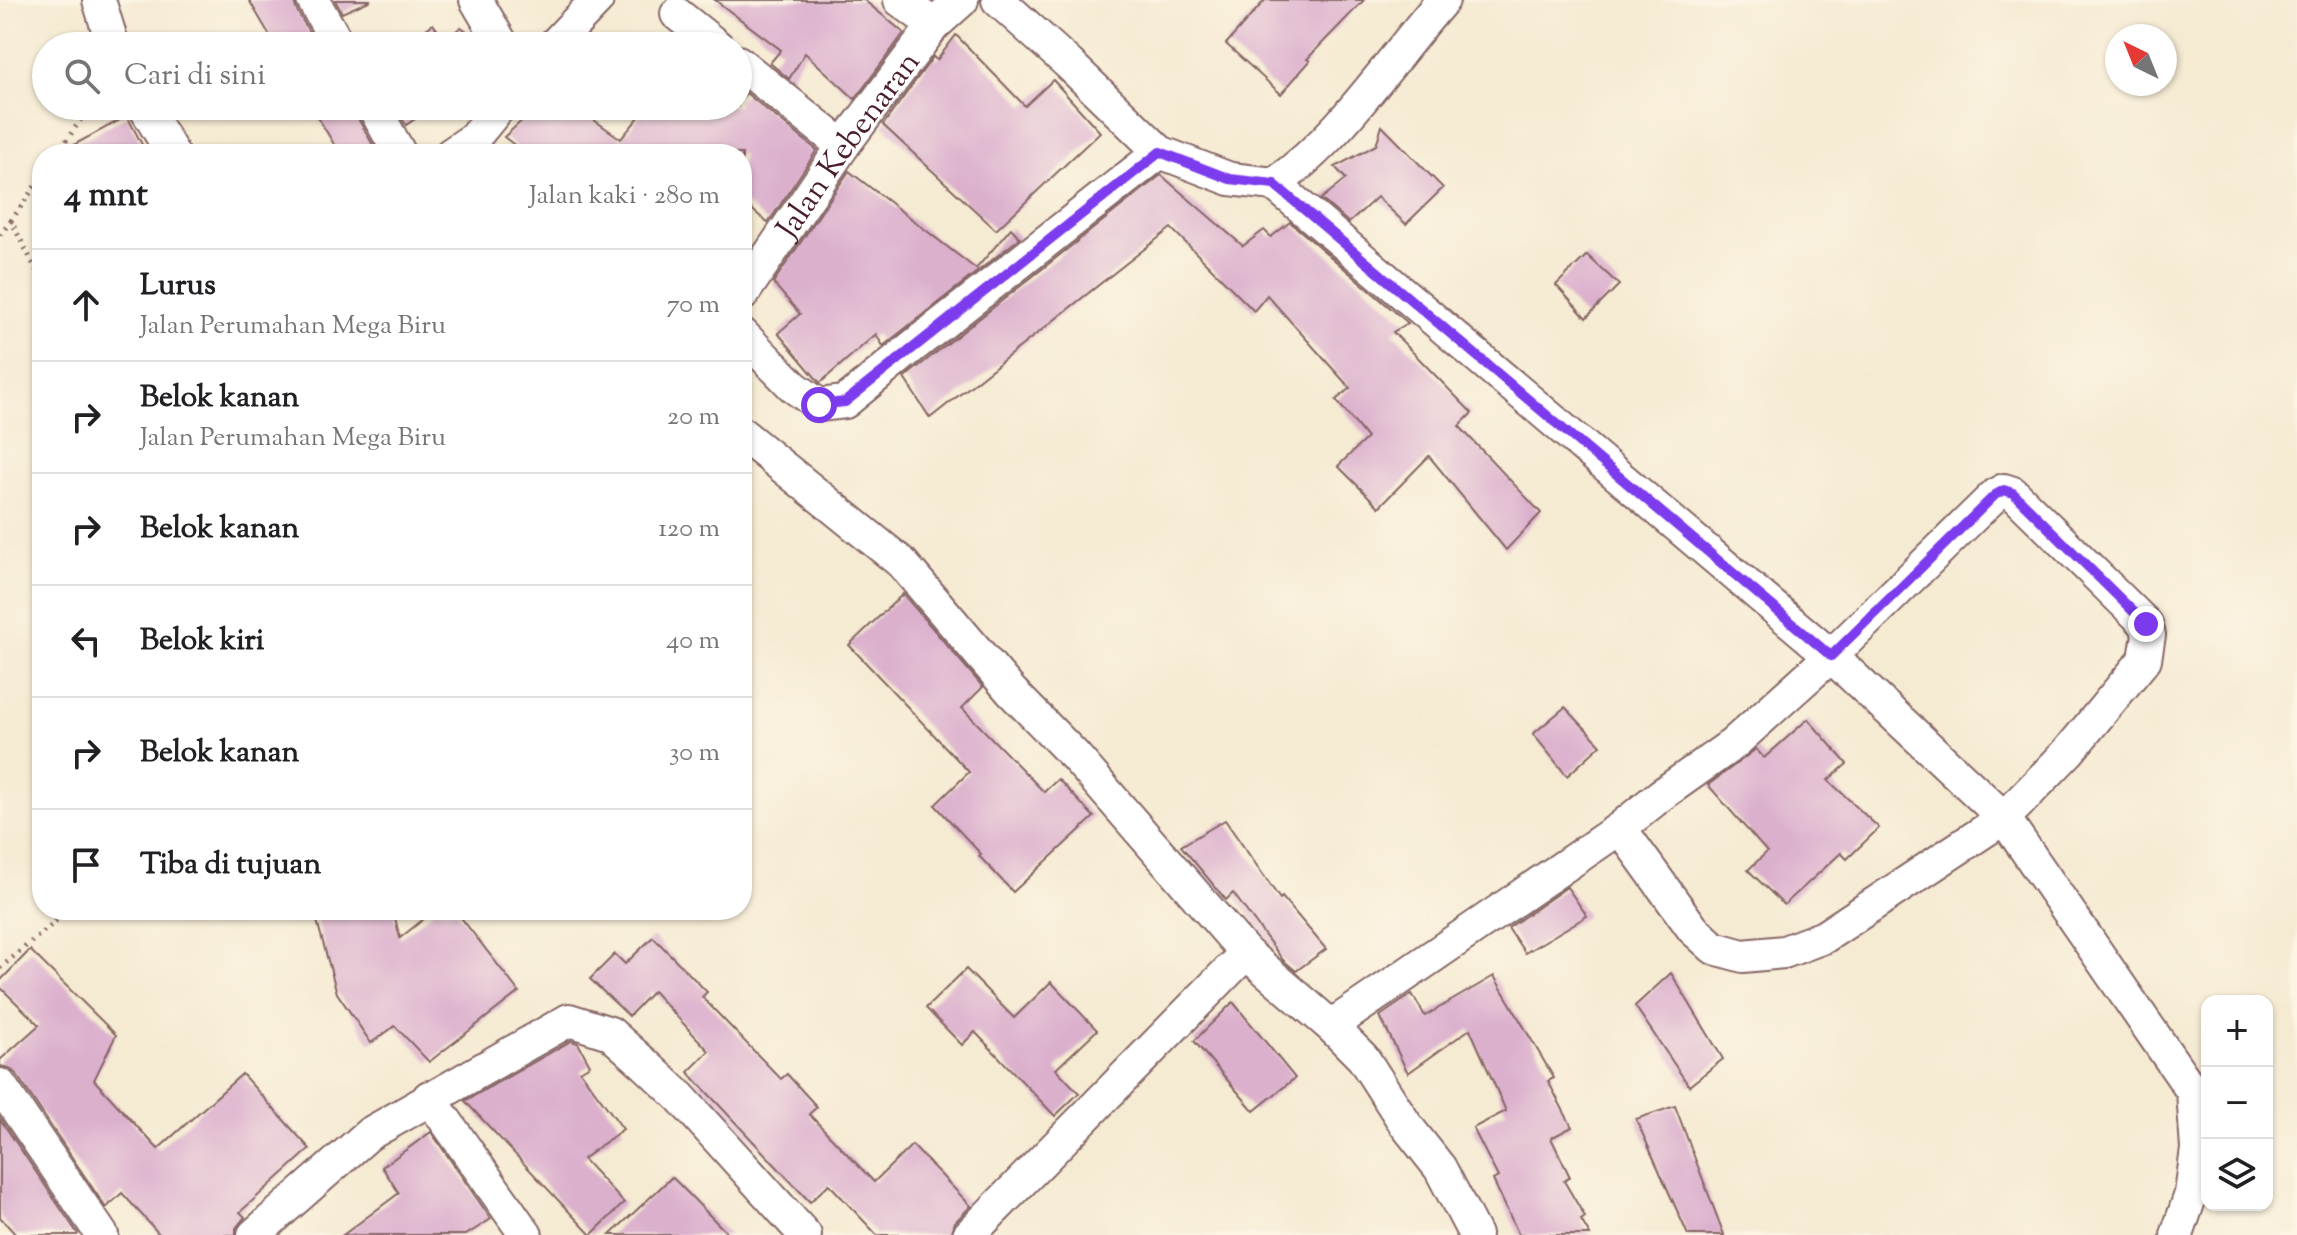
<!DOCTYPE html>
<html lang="id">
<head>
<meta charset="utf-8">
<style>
  :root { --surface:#fff; --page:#f2f2f2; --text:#202124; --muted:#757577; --line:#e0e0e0 }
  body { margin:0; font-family:"Sorts Mill Goudy",serif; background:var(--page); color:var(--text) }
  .controls { position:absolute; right:24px; bottom:24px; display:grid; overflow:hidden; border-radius:16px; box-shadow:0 2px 6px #0004 }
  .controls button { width:72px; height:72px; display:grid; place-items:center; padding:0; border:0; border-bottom:2px solid var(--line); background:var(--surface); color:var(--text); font:40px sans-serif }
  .compass { position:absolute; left:2105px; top:24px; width:72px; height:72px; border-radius:50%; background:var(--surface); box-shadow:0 2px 6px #0004; rotate:317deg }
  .stop { position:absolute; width:24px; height:24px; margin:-18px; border:6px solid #7c3aed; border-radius:50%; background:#fff }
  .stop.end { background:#7c3aed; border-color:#fff; box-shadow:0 2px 8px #0008 }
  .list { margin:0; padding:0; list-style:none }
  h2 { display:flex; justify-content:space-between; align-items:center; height:104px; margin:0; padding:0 32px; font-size:34px }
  h2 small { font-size:26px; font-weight:400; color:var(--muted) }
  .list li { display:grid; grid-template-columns:52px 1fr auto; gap:24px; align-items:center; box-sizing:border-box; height:112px; padding:0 32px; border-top:2px solid var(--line) }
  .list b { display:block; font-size:30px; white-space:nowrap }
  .list p { margin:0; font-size:26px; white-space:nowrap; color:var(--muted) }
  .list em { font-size:26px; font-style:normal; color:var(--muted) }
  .icon { flex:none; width:44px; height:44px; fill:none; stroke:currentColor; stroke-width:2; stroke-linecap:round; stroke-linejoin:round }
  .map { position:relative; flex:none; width:2297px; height:1235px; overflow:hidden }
  .search { position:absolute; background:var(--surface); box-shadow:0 2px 6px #0004; left:32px; top:32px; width:720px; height:88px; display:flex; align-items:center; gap:20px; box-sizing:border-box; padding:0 28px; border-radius:44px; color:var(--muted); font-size:30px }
  .panel { position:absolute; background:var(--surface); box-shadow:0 2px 6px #0004; left:32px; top:144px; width:720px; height:776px; border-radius:32px }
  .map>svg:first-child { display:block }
  .building { fill:#dbb0cd }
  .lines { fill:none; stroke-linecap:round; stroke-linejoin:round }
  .street-casing { stroke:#866665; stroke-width:36 }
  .path { stroke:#866665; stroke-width:5; stroke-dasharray:2 6; stroke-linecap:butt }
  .street { stroke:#fff; stroke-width:32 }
  .route { stroke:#7c3aed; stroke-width:10 }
  .labels { text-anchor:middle; stroke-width:6; stroke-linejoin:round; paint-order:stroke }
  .street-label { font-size:32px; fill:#4a1f2b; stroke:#fcf5e5 }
</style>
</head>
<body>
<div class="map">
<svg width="2297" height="1235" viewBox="0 0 2297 1235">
  <rect width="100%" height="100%" fill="#fcf5e5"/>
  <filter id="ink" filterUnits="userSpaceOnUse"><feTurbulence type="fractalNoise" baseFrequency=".0125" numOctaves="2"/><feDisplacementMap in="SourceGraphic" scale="16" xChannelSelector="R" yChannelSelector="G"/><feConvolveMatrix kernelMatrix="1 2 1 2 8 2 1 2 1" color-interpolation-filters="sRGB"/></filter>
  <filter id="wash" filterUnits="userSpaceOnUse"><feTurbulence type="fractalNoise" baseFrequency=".006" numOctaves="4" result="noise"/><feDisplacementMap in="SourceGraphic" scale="32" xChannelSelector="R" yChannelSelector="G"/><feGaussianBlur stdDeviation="1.8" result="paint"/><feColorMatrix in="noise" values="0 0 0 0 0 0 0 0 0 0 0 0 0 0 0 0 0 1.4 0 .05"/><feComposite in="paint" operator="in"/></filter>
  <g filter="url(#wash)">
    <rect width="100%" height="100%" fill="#f5ead2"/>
    <g id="blocks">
      <!-- building -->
      <g class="building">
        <path d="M249 0H294L296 9 317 46H276Z"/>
        <path d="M335 0H371L342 13Z"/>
        <path d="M715 0H864L904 33 855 99 805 53 789 79 770 63 781 50Z"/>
        <path d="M1265 0H1364L1307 59 1310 61 1281 94 1226 44Z"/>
        <path d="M433 24 445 40 461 27 475 37 481 46H404Z"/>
        <path d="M956 35 1025 106 1053 80 1100 132 996 230 883 125 933 57 937 60Z"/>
        <path d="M746 93 817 150 768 223 742 201V154H526L504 137 538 106H574L621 139 648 106H738V102Z"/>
        <path d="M311 106H354L356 115 378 154H340Z"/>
        <path d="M395 106H434L406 125Z"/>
        <path d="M127 116 147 154H57Z"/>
        <path d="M1382 126 1443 188 1406 224 1377 197 1349 223 1321 199 1346 179 1335 167 1376 145Z"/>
        <path d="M849 171 976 269 1011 228 1020 238 883 346 876 334 820 383 778 333 800 314 773 283Z"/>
        <path d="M1161 175 1243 246 1264 230 1271 237 1290 222 1408 323 1393 332 1472 413 1459 426 1541 513 1506 550 1429 456 1379 507 1338 466 1367 438 1336 400 1350 388 1267 295 1254 311 1171 228 930 418 904 378Z"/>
        <path d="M1587 255 1619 285 1586 318 1556 285Z"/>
        <path d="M903 594 983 687 962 708 1044 792 1058 779 1094 817 1013 892 979 856 981 854 935 805 969 772 849 645Z"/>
        <path d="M1565 707 1601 745 1567 776 1533 734Z"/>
        <path d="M1808 719 1847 764 1828 780 1879 828 1847 859 1841 853 1784 905 1748 870 1767 852 1708 785 1756 749 1764 758Z"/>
        <path d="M1225 820 1280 899 1282 897 1326 949 1296 971 1283 960 1233 893 1226 900 1181 846Z"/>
        <path d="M1567 887 1587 916 1525 953 1508 928Z"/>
        <path d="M314 910H393L400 938 435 910H455L519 992 429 1062 395 1026 371 1043 337 993Z"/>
        <path d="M653 937 707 992 702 997 781 1079 787 1074 817 1107 809 1114 874 1182 912 1145 971 1206 955 1222 951 1235H877L829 1184 810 1202 688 1072 709 1051 653 991 629 1016 590 979 615 954 625 964Z"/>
        <path d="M30 950 116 1035 94 1080 158 1149 242 1074 310 1149 240 1212 245 1217 236 1228V1235H160L122 1193 106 1208 16 1074 9 1068 0 1066V1060L39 1025 0 987V981Z"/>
        <path d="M966 969 1014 1018 1051 982 1097 1030 1056 1069 1079 1093 1055 1116 975 1032 962 1045 926 1008Z"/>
        <path d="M1671 973 1723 1059 1689 1086 1635 1006Z"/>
        <path d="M1494 976 1554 1078 1548 1081 1572 1127 1551 1138 1570 1177 1564 1181 1585 1217 1581 1220 1590 1235H1519L1493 1180 1498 1177 1473 1128 1506 1111 1470 1029 1408 1073 1380 1016 1412 994 1425 1016Z"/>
        <path d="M1233 1002 1295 1078 1254 1111 1194 1041Z"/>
        <path d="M571 1041 578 1043 590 1065 580 1071 623 1129 583 1159 624 1203 591 1235 465 1101Z"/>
        <path d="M1675 1106 1724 1235H1688L1636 1119Z"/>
        <path d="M0 1119 78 1234 77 1235H16L0 1217Z"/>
        <path d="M431 1132 491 1219 466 1235H343L399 1193 382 1167Z"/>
        <path d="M672 1177 729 1235H610Z"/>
      </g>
    </g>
  </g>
  <g filter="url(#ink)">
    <use href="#blocks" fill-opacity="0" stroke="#866665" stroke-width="2"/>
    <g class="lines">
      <defs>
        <g id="street">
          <path d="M99 0 113 46"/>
          <path d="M313 0 339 46"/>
          <path d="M476 0 503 46"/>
          <path d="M900 0 934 25 947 13"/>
          <path d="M998 0 1069 64 1160 152"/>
          <path d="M677 14 717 46"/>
          <path d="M553 46 597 0"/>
          <path d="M738 62 843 146"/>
          <path d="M144 106 173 154"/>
          <path d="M373 106 400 154"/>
          <path d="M451 154 473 139 500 106"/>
          <path d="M1274 184 1831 656 2004 818 2193 1092 2197 1149 2191 1194 2177 1235"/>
          <path id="s1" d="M742 295 843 146 934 25 962 0"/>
          <path d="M742 334 794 387 819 405 845 402 912 347 1160 152 1230 179 1274 184C1341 138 1389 61 1443 0"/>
          <path d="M742 434 902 563 1011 691 1075 756 1246 953 1331 1026 1363 1058 1406 1125 1440 1168 1475 1235"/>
          <path d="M1331 1026 1620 828 1661 795 1733 744 1831 656 1995 495 2004 490 2013 493 2146 624 2149 635 2145 659 2069 751 2004 818 1824 937 1784 952 1743 956 1714 948 1693 929 1620 828"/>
          <path d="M0 1085 102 1235"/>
          <path d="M429 1097 526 1235"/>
          <path d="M254 1235 369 1134 569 1020 610 1033 646 1065 680 1097 805 1235"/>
          <path d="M969 1235 1246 953"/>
        </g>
      </defs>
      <!-- street casing -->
      <use href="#street" class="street-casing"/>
      <!-- path -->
      <g class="path">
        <path d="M57 154 90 106"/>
        <path d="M11 221 42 176"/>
        <path d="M0 235 11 221 42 281"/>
        <path d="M0 968 69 910"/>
      </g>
      <!-- street -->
      <use href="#street" class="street"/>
    </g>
  </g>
  <g class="lines" filter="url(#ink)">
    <!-- route -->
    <path class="route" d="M819 405 845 402 1160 152 1230 179 1274 184 1831 656 1995 495 2004 490 2013 493 2146 624"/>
  </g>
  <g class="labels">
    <!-- street labels -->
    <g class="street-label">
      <text dy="11" stroke="none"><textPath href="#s1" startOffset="184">Jalan Kebenaran</textPath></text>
    </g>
  </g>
</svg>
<div class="controls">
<button>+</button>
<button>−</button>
<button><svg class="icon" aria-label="layers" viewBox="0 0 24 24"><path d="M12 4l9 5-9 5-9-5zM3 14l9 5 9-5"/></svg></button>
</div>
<svg class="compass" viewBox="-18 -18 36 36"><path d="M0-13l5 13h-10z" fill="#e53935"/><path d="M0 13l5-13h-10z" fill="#757577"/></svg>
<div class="stop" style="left:819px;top:405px"></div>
<div class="stop end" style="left:2146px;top:624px"></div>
<div class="search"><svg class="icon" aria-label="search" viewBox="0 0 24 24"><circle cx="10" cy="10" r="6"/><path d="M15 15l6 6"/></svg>Cari di sini</div>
<section class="panel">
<h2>4 mnt<small>Jalan kaki · 280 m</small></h2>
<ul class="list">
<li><svg class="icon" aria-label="ahead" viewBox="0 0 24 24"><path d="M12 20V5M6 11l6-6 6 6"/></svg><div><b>Lurus</b><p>Jalan Perumahan Mega Biru</p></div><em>70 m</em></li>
<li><svg class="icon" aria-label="right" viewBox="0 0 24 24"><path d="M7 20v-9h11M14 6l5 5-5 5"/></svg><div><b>Belok kanan</b><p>Jalan Perumahan Mega Biru</p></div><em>20 m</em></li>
<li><svg class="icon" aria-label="right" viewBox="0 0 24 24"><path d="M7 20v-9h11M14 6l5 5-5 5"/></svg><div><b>Belok kanan</b></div><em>120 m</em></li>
<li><svg class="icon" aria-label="left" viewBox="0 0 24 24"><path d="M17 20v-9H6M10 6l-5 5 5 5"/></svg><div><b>Belok kiri</b></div><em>40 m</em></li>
<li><svg class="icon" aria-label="right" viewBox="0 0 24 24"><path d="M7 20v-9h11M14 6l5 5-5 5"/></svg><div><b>Belok kanan</b></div><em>30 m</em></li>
<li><svg class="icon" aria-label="arrive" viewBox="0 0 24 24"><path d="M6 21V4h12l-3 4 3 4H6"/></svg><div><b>Tiba di tujuan</b></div></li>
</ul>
</section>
</div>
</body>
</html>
